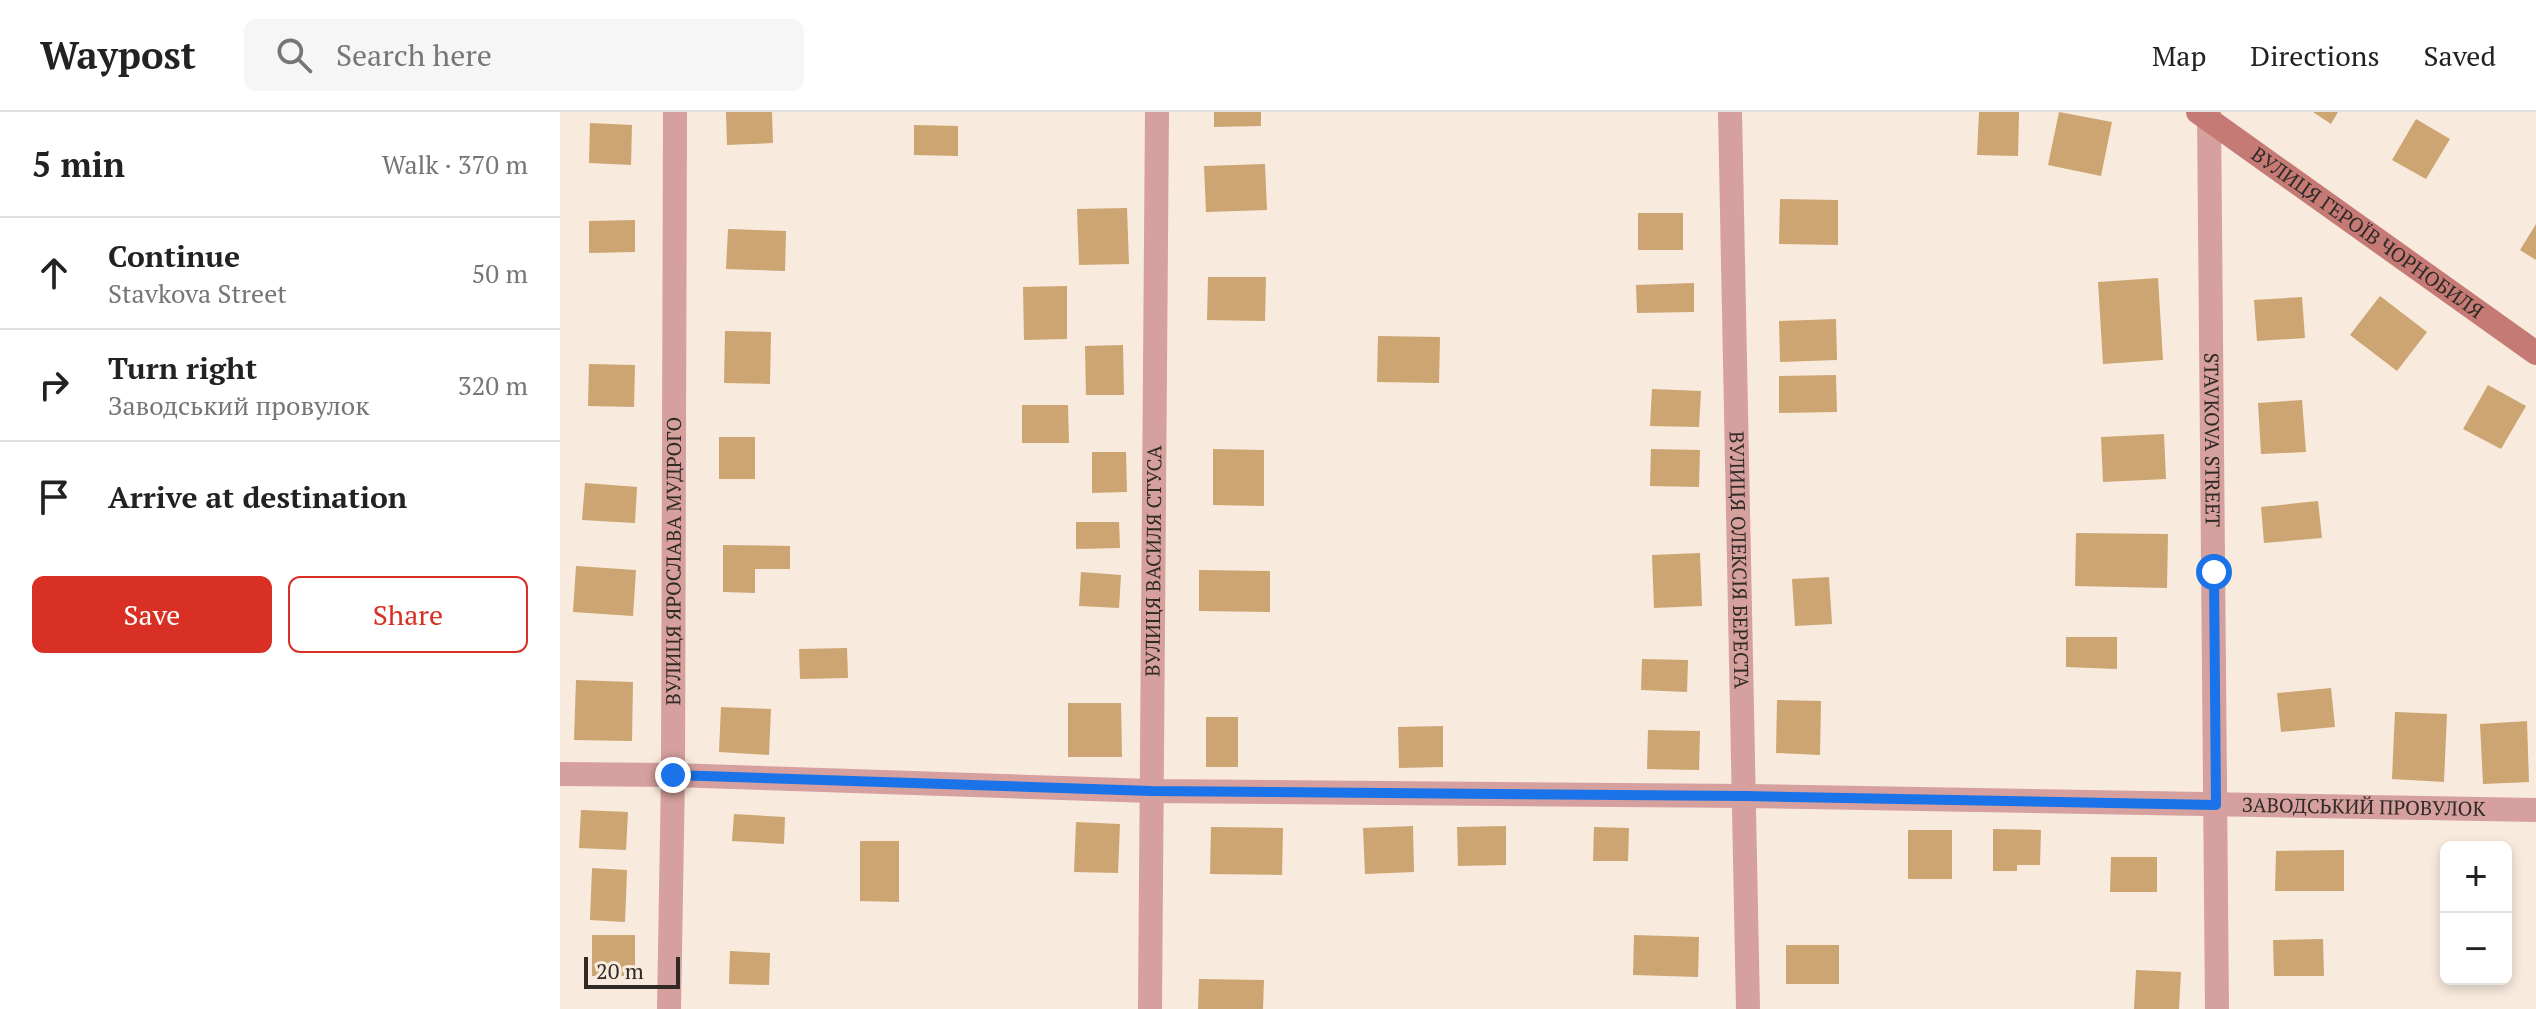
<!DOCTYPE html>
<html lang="en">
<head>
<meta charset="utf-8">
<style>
  :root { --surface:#fff; --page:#f6f6f6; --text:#222; --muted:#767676; --line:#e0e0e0; --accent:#d93025 }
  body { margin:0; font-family:"PT Serif",serif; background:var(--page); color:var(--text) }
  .controls { position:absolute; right:24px; bottom:24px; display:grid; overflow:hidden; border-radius:12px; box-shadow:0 4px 12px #0003 }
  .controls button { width:72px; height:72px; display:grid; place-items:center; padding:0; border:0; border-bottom:2px solid var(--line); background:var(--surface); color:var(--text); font:40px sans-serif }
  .scale { position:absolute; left:24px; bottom:20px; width:96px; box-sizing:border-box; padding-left:8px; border:4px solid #302a25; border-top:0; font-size:22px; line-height:28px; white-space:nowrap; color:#302a25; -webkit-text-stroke:6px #f8eadc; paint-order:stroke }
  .stop { position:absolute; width:24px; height:24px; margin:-18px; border:6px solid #1a73e8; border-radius:50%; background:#fff }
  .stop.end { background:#1a73e8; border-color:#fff; box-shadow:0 2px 8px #0008 }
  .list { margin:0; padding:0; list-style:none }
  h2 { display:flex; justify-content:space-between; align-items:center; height:104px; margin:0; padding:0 32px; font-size:34px }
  h2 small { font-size:26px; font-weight:400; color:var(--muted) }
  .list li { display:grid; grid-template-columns:52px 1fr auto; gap:24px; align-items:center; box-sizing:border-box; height:112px; padding:0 32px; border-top:2px solid var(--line) }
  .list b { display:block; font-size:30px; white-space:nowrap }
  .list p { margin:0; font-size:26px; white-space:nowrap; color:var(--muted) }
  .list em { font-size:26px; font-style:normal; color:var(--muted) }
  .actions { display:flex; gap:16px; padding:24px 32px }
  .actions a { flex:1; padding:18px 0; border:2px solid var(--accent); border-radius:12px; text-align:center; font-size:28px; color:var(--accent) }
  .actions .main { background:var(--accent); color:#fff }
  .icon { flex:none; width:44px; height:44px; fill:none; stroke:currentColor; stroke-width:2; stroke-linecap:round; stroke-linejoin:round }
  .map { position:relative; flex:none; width:1976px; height:897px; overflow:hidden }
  header { display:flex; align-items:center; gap:48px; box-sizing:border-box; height:112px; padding:0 40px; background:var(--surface); border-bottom:2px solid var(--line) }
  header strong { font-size:38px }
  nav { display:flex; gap:44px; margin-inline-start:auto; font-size:28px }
  .search { width:560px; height:72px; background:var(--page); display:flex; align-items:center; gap:20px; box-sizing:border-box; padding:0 28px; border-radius:12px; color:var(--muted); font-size:30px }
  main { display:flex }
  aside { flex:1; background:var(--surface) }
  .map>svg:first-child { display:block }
  .building { fill:#cca573 }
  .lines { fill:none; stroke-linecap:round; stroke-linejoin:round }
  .street { stroke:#d5a09d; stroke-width:24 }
  .secondary { stroke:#c57a76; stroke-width:24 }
  .route { stroke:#1a73e8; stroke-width:10 }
  .labels { text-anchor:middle; stroke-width:6; stroke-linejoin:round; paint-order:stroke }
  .street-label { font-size:20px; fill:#302a25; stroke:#f8eadc }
</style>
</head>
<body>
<header>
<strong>Waypost</strong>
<div class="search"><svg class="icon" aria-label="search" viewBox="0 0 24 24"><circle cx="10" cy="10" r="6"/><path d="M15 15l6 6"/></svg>Search here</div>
<nav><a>Map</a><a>Directions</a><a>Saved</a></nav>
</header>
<main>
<aside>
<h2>5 min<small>Walk · 370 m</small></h2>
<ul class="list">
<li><svg class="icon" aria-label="ahead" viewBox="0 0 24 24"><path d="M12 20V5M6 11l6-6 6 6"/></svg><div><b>Continue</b><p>Stavkova Street</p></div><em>50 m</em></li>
<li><svg class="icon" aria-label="right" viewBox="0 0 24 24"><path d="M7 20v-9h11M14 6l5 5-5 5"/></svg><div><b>Turn right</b><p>Заводський провулок</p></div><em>320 m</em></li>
<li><svg class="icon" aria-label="arrive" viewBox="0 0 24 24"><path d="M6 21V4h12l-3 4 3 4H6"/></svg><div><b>Arrive at destination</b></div></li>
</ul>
<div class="actions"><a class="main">Save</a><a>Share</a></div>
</aside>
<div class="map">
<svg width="1976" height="897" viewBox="0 0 1976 897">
  <rect width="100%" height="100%" fill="#f8eadc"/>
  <!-- building -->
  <g class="building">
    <path d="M166 0H212L213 31 167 33Z"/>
    <path d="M654 0H701V14L654 15Z"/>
    <path d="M1419 0H1459L1458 44 1417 43Z"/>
    <path d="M1499 0 1552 10 1541 64 1488 53Z"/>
    <path d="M1753 0H1778L1771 12Z"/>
    <path d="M1856 7 1890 27 1866 67 1832 48Z"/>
    <path d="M30 11 72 13 71 53 29 51Z"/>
    <path d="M354 13 398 14V44L354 43Z"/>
    <path d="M705 52 707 98 646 100 644 54Z"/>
    <path d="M1220 87 1278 88V133L1219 132Z"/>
    <path d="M567 96 569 152 519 153 517 97Z"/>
    <rect x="1078" y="101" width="45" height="37"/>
    <path d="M75 108V140L29 141V109Z"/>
    <path d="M1976 112V148L1960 138Z"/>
    <path d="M168 117 226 119 225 159 166 157Z"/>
    <path d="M648 165H706L705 209 647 208Z"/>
    <path d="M1598 166 1603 248 1543 252 1538 170Z"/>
    <path d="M1134 171V200L1077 201 1076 173Z"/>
    <path d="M507 174V227L464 228 463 175Z"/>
    <path d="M1820 184 1867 220 1837 259 1790 223Z"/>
    <path d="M1742 185 1745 226 1697 229 1694 188Z"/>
    <path d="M1276 207 1277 248 1220 250 1219 209Z"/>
    <path d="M165 219 211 220 210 272 164 271Z"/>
    <path d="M818 224 880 225 879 271 817 270Z"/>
    <path d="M563 233 564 283H526L525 234Z"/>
    <path d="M29 252 75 253 74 295 28 294Z"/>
    <path d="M1276 263 1277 300 1219 301V264Z"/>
    <path d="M1928 273 1966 294 1941 337 1903 317Z"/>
    <path d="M1092 277 1141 279 1139 315 1090 314Z"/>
    <path d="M1742 288 1746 340 1701 342 1698 291Z"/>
    <path d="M462 293H508L509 331H462Z"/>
    <path d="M1604 322 1606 367 1543 370 1541 325Z"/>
    <rect x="159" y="325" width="36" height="42"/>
    <path d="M653 337 704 338V394L653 393Z"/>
    <path d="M1091 337 1140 338 1139 375 1090 374Z"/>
    <path d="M532 340H566L567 380 532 381Z"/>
    <path d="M25 371 77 375 75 411 22 408Z"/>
    <path d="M1758 389 1762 426 1704 431 1701 395Z"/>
    <path d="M516 410H559L560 436 516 437Z"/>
    <path d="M1516 421 1608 422 1607 476 1515 474Z"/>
    <path d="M163 433 230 434V457H195V481L163 480Z"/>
    <path d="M1140 441 1142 494 1094 496 1092 443Z"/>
    <path d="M16 454 76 458 73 504 13 500Z"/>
    <path d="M639 458 710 459V500L639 499Z"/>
    <path d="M521 460 561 463 559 496 519 494Z"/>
    <path d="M1269 465 1272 512 1235 514 1232 467Z"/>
    <path d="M1506 525H1557V557L1506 555Z"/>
    <path d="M287 536 288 566 240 567 239 537Z"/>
    <path d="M1082 547 1128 548 1127 580 1081 578Z"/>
    <path d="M16 568 73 570 72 629 14 628Z"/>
    <path d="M1771 576 1775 615 1721 620 1717 581Z"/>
    <path d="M1217 588 1261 589 1260 643 1216 641Z"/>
    <path d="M508 591H561L562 645H508Z"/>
    <path d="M161 595 211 597 209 643 159 640Z"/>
    <path d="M1835 600 1887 602 1884 670 1832 667Z"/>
    <rect x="646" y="605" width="32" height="50"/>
    <path d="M1967 609 1969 670 1923 672 1920 612Z"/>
    <path d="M883 614V655L839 656 838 615Z"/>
    <path d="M1088 618 1140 619 1139 658 1087 657Z"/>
    <path d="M21 698 68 700 66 738 19 736Z"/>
    <path d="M174 702 225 705 224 732 172 729Z"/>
    <path d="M516 710 560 712 558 761 514 760Z"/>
    <path d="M853 714 854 760 805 762 803 716Z"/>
    <path d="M946 714V753L898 754 897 715Z"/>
    <path d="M651 715 723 716 722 763 650 762Z"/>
    <path d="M1034 715 1069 716 1068 749H1033Z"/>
    <path d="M1433 717 1481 718 1480 753H1457V759H1433Z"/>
    <rect x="1348" y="718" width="44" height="49"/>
    <path d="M300 729H339V790L300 789Z"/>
    <path d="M1784 738V779H1715L1716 739Z"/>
    <path d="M1551 745H1597V780H1550Z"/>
    <path d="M32 756 67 758 65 810 30 808Z"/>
    <rect x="32" y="823" width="43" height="41"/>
    <path d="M1074 823 1139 825 1138 865 1073 863Z"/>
    <path d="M1763 827 1764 864H1714L1713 828Z"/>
    <rect x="1226" y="833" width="53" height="39"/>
    <path d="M170 839 210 841 209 873 169 872Z"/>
    <path d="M1576 858 1621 860 1619 897H1574Z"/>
    <path d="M639 867 704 868 703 897H638Z"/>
  </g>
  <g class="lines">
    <!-- street -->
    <g class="street">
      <path id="s1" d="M1170 0 1188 897"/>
      <path id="s2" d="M1649 0 1657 897"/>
      <path id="s3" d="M0 662 113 663 591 679 1185 684 1976 698"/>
      <path id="s4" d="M109 897 113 663 115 0"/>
      <path id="s5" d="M590 897 597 0"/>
    </g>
    <!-- secondary -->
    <path class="secondary" id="s6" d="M1638 0 1976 241"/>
  </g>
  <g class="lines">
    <!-- route -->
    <path class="route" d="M113 663 591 679 1185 684 1656 693 1654 460"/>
  </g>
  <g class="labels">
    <!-- street labels -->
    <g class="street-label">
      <text dy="7" stroke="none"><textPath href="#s6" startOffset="208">ВУЛИЦЯ ГЕРОЇВ ЧОРНОБИЛЯ</textPath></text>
      <text dy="7" stroke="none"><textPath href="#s2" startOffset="328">STAVKOVA STREET</textPath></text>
      <text dy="7" stroke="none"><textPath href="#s5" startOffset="448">ВУЛИЦЯ ВАСИЛЯ СТУСА</textPath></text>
      <text dy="7" stroke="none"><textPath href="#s1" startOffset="448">ВУЛИЦЯ ОЛЕКСІЯ БЕРЕСТА</textPath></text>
      <text dy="7" stroke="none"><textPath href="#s4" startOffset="448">ВУЛИЦЯ ЯРОСЛАВА МУДРОГО</textPath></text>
      <text dy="7" stroke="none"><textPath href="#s3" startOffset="1804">ЗАВОДСЬКИЙ ПРОВУЛОК</textPath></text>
    </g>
  </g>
</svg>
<div class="controls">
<button>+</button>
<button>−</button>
</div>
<div class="scale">20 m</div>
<div class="stop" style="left:1654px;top:460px"></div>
<div class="stop end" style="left:113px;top:663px"></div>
</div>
</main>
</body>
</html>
